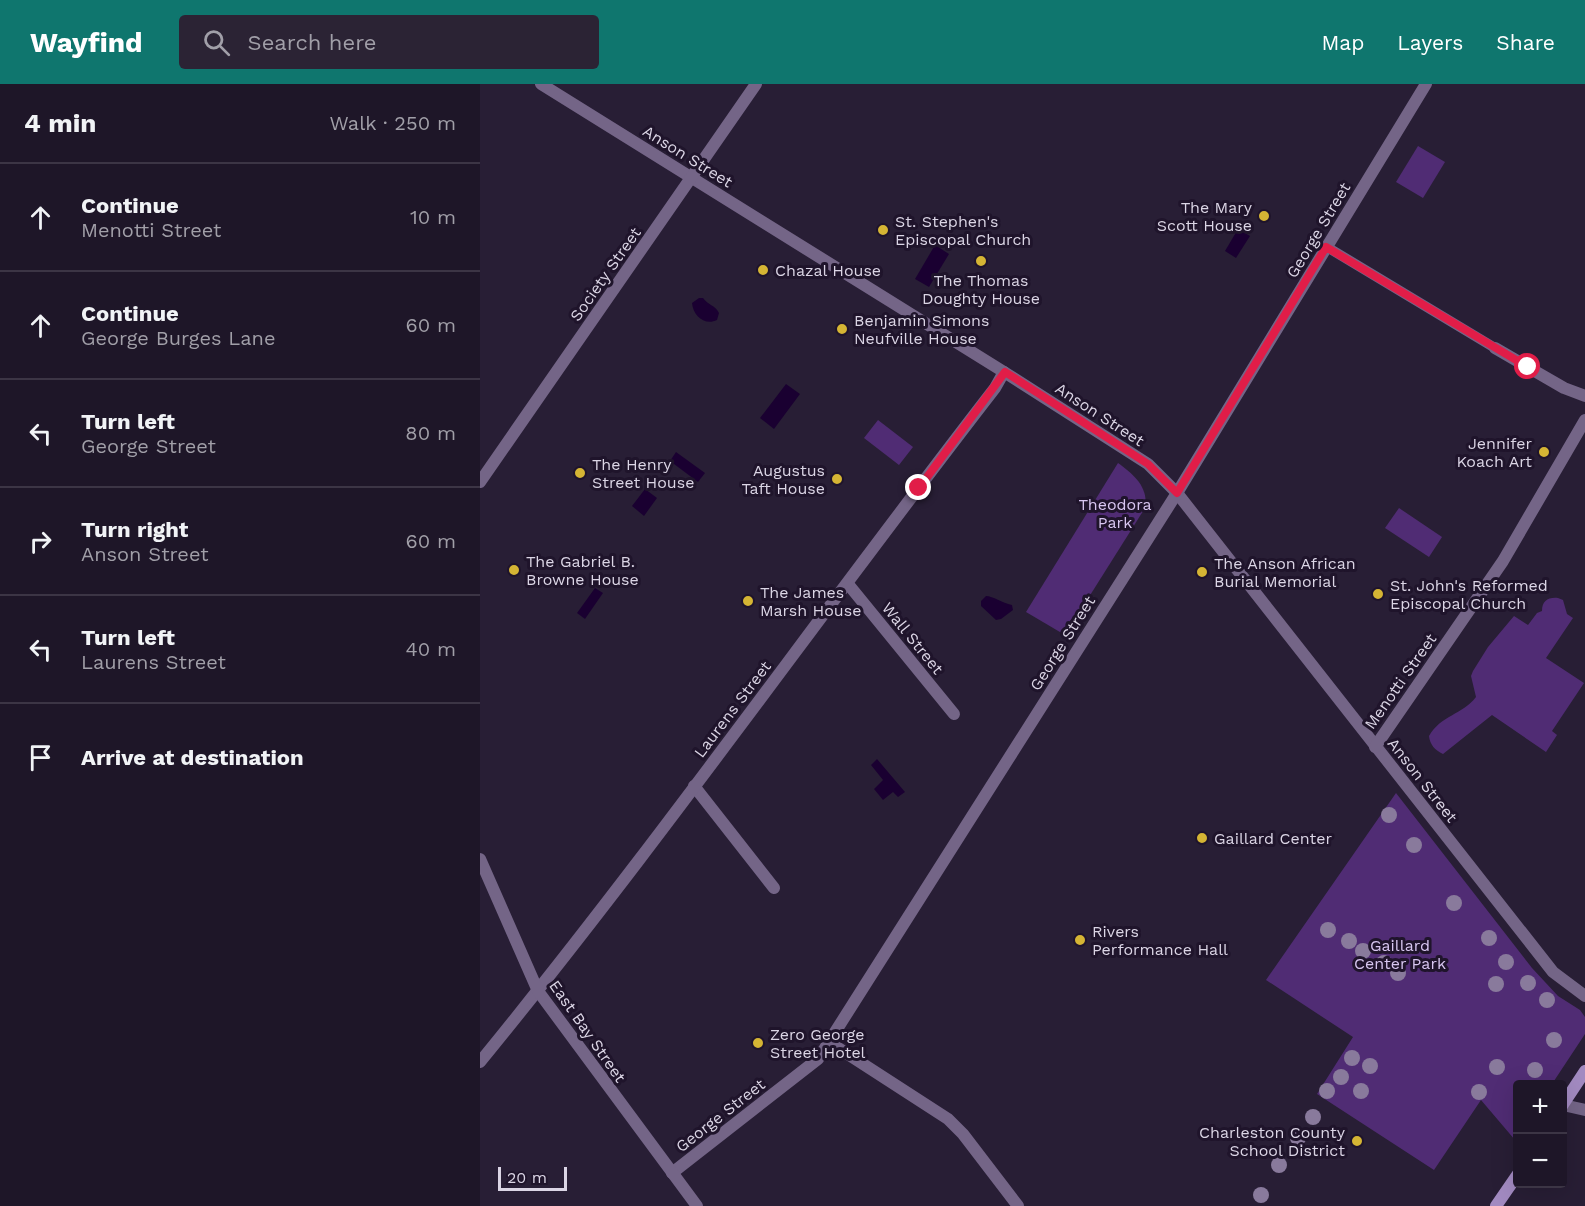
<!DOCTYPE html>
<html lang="en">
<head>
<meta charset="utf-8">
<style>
  :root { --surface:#1e1628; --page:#2b2334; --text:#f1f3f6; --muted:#a19fa8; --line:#3c3545; --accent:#0f766e }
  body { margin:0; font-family:"Work Sans",sans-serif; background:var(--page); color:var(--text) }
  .controls { position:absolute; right:18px; bottom:18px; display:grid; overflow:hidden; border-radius:6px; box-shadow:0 6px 24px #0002 }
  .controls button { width:54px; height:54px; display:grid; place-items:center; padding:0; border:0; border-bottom:2px solid var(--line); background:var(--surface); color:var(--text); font:30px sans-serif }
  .scale { position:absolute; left:18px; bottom:15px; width:69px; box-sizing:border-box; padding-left:6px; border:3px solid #dbd5e5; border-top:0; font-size:16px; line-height:21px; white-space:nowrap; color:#dbd5e5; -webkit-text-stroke:4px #1f142b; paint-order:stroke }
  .stop { position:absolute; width:18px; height:18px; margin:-14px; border:4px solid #e11d48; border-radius:50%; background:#fff }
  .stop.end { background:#e11d48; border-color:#fff; box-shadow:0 2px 6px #0008 }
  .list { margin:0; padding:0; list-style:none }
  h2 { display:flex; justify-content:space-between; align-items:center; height:78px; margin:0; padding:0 24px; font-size:26px }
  h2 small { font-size:20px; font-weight:400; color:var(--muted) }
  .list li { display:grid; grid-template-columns:39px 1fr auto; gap:18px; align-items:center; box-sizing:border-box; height:108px; padding:0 24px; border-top:2px solid var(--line) }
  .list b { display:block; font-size:22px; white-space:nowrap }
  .list p { margin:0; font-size:20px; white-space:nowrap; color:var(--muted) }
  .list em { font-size:20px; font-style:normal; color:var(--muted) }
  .icon { flex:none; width:33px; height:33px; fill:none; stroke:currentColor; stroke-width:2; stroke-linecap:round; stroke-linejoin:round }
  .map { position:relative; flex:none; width:1105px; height:1122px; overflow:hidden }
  header { display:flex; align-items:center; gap:36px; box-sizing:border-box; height:84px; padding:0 30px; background:var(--accent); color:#fff }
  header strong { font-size:28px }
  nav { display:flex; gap:33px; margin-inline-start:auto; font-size:21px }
  .search { width:420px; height:54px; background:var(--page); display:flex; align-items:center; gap:15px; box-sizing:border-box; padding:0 21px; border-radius:6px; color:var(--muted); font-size:22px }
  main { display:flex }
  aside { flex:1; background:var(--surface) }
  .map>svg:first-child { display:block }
  .green { fill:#502c74 }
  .water { fill:#1a0031 }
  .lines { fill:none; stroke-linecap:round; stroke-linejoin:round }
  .service { stroke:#746587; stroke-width:10 }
  .minor { stroke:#746587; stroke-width:12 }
  .tertiary { stroke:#746587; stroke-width:12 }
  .secondary { stroke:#a28ac1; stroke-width:12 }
  .tree { fill:#897a9c }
  .route { stroke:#e11d48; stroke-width:8 }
  .poi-dot { fill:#d5b534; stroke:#1f142b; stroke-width:2 }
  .labels { text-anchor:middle; stroke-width:6; stroke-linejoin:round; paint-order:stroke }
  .street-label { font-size:16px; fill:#dbd5e5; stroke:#1f142b }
  .poi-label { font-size:16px; fill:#dbd5e5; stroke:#1f142b; text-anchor:start }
  .park-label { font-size:16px; fill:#d8c6f1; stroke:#1f142b }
</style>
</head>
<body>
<header>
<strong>Wayfind</strong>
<div class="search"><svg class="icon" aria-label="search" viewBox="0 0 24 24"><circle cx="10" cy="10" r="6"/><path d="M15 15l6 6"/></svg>Search here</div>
<nav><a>Map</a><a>Layers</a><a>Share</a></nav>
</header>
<main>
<aside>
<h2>4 min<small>Walk · 250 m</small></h2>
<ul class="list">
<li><svg class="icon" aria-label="ahead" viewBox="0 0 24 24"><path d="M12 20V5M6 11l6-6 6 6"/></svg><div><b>Continue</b><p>Menotti Street</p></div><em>10 m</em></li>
<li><svg class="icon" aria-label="ahead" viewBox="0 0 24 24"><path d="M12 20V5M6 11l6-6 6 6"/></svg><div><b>Continue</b><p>George Burges Lane</p></div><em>60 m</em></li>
<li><svg class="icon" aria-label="left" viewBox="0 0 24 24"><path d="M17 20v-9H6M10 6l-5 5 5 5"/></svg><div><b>Turn left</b><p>George Street</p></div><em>80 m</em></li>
<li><svg class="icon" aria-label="right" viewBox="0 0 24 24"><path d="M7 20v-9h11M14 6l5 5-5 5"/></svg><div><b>Turn right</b><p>Anson Street</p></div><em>60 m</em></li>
<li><svg class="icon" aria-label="left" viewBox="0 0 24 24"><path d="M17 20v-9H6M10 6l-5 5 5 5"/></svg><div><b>Turn left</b><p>Laurens Street</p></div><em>40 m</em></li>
<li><svg class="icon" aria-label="arrive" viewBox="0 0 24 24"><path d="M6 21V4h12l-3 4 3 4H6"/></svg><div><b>Arrive at destination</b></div></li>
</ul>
</aside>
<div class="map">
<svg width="1105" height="1122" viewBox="0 0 1105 1122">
  <rect width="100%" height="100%" fill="#281e35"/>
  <!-- green -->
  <g class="green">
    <path d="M938 62 965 78 943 114 916 98Z"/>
    <path d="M398 336 433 363 419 381 384 354Z"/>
    <path d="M638 379C653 390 669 403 665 424L585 551 546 528Z"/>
    <path d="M919 424 962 453 949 473 905 444Z"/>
    <path d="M1078 514 1083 516 1087 530 1093 534 1066 574 1104 599 1072 647 1077 651 1066 668 1012 631 963 670C955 666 950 661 949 652 961 631 982 631 996 613L991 592 993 587 1008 563 1034 532 1048 541 1057 529 1062 527C1062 517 1068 513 1078 514Z"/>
    <path d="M916 709 1052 884 1078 912 1100 926 1105 933V950L1072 1000H1038V1052L1035 1056 1001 1016 954 1086 837 1010 873 953 786 896Z"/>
  </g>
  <!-- water -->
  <g class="water">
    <path d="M758 145 770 152 756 174 745 167Z"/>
    <path d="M455 161 469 170 449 203 435 195Z"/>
    <path d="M219 214H223C228 221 235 221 239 229L237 236C225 242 213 232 212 219Z"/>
    <path d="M306 300 320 310 294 345 280 334Z"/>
    <path d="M196 368 225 389 218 398 190 377Z"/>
    <path d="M165 405 177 414 164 432 152 422Z"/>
    <path d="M115 504 123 509 105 535 97 529Z"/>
    <path d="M506 512C513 512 522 519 532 521L533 526 521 535 516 536 501 522V517Z"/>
    <path d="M397 675 425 708 418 713 413 708 403 716 394 705 403 696 391 681Z"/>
  </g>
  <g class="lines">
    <!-- service -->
    <path class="service" d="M847 163 1015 264"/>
    <!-- minor -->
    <g class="minor">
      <path d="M61 0 524 288 668 380 697 409 1073 888 1105 912"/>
      <path d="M1015 264 1084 304 1105 312"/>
      <path d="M0 398 276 0"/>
      <path d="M368 500 474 630"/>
      <path d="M895 663 1023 477 1105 336"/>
      <path d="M214 702 294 804"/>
      <path d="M349 958 468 1035 483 1050 538 1122"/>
      <path d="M0 978C179 759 342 527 515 304L524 288"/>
      <path d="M1083 1021 1105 1026"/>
      <path d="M192 1089 338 975 697 409 946 0"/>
    </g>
    <!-- tertiary -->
    <path class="tertiary" d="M0 775 58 907 217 1122"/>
    <!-- secondary -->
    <g class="secondary">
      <path d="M1082 1022 1105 987"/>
      <path d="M1016 1122 1038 1090"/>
    </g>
  </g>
  <!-- trees -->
  <g class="tree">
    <circle cx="909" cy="731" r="8"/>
    <circle cx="934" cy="761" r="8"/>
    <circle cx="974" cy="819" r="8"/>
    <circle cx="848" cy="846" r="8"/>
    <circle cx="1009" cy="854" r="8"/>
    <circle cx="869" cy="857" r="8"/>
    <circle cx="883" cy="867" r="8"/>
    <circle cx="1026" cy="878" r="8"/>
    <circle cx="904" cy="879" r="8"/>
    <circle cx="918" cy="889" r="8"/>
    <circle cx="1048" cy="899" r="8"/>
    <circle cx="1016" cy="900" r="8"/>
    <circle cx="1067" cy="916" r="8"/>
    <circle cx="1074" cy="956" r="8"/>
    <circle cx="872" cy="974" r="8"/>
    <circle cx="890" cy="982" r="8"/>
    <circle cx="1017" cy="983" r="8"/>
    <circle cx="1055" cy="986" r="8"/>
    <circle cx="861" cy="993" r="8"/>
    <circle cx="847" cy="1007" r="8"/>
    <circle cx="881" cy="1007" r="8"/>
    <circle cx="999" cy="1008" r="8"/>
    <circle cx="833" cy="1033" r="8"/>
    <circle cx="818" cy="1054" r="8"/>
    <circle cx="799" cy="1081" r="8"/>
    <circle cx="781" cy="1111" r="8"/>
  </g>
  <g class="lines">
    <!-- route -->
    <path class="route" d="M439 404 525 288 668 380 697 409 846 163 1048 283"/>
  </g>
  <!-- markers -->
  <g class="poi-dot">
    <circle cx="784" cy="132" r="6"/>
    <circle cx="403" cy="146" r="6"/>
    <circle cx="501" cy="177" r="6"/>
    <circle cx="283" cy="186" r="6"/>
    <circle cx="362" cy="245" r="6"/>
    <circle cx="1064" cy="368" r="6"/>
    <circle cx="100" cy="389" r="6"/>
    <circle cx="357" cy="395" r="6"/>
    <circle cx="34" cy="486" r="6"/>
    <circle cx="722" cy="488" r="6"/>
    <circle cx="898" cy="510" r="6"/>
    <circle cx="268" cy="517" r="6"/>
    <circle cx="722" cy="754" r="6"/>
    <circle cx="600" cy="856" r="6"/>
    <circle cx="278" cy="959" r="6"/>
    <circle cx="877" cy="1057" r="6"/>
  </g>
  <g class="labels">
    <!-- street labels -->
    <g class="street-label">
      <text transform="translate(208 72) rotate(32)" y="6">Anson Street</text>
      <text transform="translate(838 146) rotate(-59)" y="6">George Street</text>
      <text transform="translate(125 190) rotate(-55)" y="6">Society Street</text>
      <text transform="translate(620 330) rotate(33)" y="6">Anson Street</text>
      <text transform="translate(433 554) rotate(51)" y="6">Wall Street</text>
      <text transform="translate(582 559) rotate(-58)" y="6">George Street</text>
      <text transform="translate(920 597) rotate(-55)" y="6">Menotti Street</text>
      <text transform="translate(252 625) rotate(-53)" y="6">Laurens Street</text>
      <text transform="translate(943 696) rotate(52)" y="6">Anson Street</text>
      <text transform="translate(108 947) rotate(55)" y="6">East Bay Street</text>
      <text transform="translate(240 1031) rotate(-38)" y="6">George Street</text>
    </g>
    <!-- poi labels -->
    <g class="poi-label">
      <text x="772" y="129" text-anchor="end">The Mary<tspan x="772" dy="18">Scott House</tspan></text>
      <text x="415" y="143">St. Stephen's<tspan x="415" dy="18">Episcopal Church</tspan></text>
      <text x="295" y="192">Chazal House</text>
      <text x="501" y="202" text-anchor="middle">The Thomas<tspan x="501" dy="18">Doughty House</tspan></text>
      <text x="374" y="242">Benjamin Simons<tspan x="374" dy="18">Neufville House</tspan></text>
      <text x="1052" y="365" text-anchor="end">Jennifer<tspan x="1052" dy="18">Koach Art</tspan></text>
      <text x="112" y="386">The Henry<tspan x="112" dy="18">Street House</tspan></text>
      <text x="345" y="392" text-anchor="end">Augustus<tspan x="345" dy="18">Taft House</tspan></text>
      <text x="46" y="483">The Gabriel B.<tspan x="46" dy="18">Browne House</tspan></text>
      <text x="734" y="485">The Anson African<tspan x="734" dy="18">Burial Memorial</tspan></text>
      <text x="910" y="507">St. John's Reformed<tspan x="910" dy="18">Episcopal Church</tspan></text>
      <text x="280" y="514">The James<tspan x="280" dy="18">Marsh House</tspan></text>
      <text x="734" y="760">Gaillard Center</text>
      <text x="612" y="853">Rivers<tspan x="612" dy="18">Performance Hall</tspan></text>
      <text x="290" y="956">Zero George<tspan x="290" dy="18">Street Hotel</tspan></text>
      <text x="865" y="1054" text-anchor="end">Charleston County<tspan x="865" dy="18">School District</tspan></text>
    </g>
    <!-- park labels -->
    <g class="park-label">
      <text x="635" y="426">Theodora<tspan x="635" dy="18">Park</tspan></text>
      <text x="920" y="867">Gaillard<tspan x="920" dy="18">Center Park</tspan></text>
    </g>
  </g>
</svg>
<div class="controls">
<button>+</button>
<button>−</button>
</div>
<div class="scale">20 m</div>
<div class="stop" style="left:1048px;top:283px"></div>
<div class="stop end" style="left:439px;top:404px"></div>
</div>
</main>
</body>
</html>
